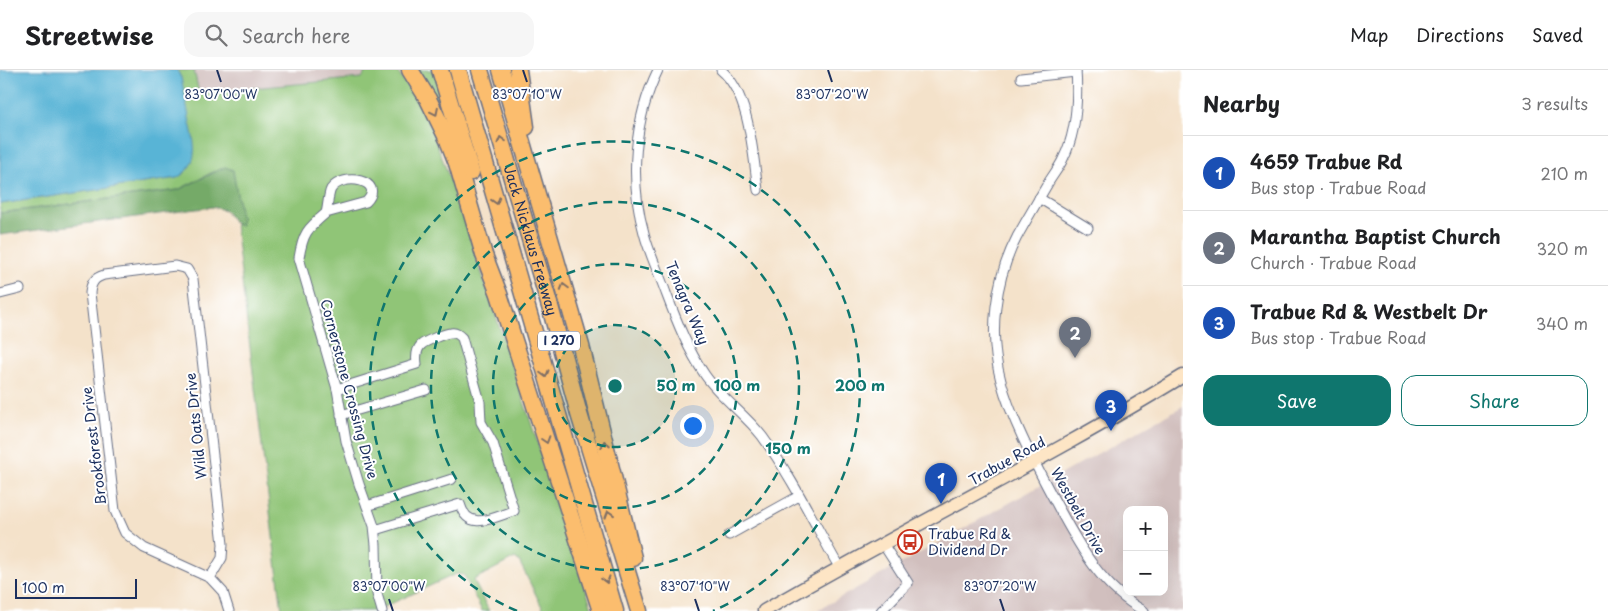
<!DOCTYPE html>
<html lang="en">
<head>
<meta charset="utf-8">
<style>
  :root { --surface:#fff; --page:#f6f6f6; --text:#202124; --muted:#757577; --line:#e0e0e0; --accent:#0f766e }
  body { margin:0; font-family:"Playpen Sans",sans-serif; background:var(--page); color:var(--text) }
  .controls { position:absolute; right:15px; bottom:15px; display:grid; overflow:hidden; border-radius:10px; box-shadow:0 5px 20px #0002 }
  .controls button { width:45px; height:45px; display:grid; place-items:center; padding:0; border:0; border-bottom:1px solid var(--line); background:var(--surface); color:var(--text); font:25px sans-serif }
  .scale { position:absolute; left:15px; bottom:12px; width:122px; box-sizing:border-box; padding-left:5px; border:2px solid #1b2f5e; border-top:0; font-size:14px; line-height:18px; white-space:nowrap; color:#1b2f5e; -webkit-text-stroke:4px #fff; paint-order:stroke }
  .you { position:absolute; left:692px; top:355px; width:18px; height:18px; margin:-12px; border:4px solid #fff; border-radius:50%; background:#1a73e8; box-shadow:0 0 0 8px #1a73e833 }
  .badge { display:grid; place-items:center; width:32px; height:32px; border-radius:50%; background:var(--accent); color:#fff; font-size:16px; font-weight:700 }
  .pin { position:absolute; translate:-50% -41px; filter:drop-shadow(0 1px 2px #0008) }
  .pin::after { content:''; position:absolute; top:26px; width:18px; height:15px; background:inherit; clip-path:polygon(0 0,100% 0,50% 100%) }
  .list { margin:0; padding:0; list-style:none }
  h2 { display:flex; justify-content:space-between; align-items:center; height:65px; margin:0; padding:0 20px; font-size:21px }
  h2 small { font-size:16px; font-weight:400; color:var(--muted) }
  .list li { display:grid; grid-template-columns:32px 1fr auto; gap:15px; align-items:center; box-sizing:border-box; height:75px; padding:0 20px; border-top:1px solid var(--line) }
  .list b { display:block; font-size:19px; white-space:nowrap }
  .list p { margin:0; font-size:16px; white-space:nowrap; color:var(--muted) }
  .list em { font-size:16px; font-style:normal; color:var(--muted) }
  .actions { display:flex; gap:10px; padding:15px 20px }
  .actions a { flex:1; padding:11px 0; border:1px solid var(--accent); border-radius:15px; text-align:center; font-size:18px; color:var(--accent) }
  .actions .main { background:var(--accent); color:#fff }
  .icon { flex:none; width:28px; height:28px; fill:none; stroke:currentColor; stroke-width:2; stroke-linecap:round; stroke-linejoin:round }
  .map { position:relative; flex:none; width:1183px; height:541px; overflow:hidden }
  header { display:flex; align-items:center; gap:30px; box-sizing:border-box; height:70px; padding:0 25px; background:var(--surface); border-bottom:1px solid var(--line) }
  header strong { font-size:24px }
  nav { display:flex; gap:28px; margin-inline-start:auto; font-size:18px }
  .search { width:350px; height:45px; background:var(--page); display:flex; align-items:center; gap:12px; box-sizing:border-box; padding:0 18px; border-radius:15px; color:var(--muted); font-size:19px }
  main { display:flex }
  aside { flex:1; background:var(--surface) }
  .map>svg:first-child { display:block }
  .industrial { fill:#d1bfbe; fill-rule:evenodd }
  .green { fill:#90c577; stroke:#567a6a }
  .forest { fill:#74aa68; stroke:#486c63 }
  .water { fill:#58b4d6; stroke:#3a729a }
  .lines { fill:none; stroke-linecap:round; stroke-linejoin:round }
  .minor-casing { stroke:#676e84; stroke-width:11 }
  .secondary-casing { stroke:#676e84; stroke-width:15 }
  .motorway-casing { stroke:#676e84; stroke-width:19 }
  .minor { stroke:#fff; stroke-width:9 }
  .secondary { stroke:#fde5c5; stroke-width:12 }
  .motorway { stroke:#fbbd6e; stroke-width:16 }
  .oneway { stroke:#806f65 }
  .ticks { fill:none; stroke:#1b2f5e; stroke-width:2 }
  .ring { fill:none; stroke:#0f766e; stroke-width:2.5; stroke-dasharray:9 6 }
  .labels { text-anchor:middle; stroke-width:4; stroke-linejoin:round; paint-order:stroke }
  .shield { fill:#fff; stroke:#5f6d8e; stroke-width:1 }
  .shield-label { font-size:12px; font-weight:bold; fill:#1b2f5e }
  .street-label { font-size:14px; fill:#1b2f5e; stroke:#fff }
  .poi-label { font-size:14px; fill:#1b2f5e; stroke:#fff; text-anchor:start }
  .ticks-label { font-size:12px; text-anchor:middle; fill:#1b2f5e; stroke:#fff; stroke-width:4; stroke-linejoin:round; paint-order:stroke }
  .centre { fill:#0f766e; stroke:#fff; stroke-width:2.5 }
  .ring-label { font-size:15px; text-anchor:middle; font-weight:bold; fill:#0f766e; stroke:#fff; stroke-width:4; stroke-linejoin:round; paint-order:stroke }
</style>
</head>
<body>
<header>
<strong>Streetwise</strong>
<div class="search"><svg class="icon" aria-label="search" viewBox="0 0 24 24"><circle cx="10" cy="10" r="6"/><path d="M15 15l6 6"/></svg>Search here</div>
<nav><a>Map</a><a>Directions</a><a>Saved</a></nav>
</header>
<main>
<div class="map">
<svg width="1183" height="541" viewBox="0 0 1183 541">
  <rect width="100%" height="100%" fill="#fff"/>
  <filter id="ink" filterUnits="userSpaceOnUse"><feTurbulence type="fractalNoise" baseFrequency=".02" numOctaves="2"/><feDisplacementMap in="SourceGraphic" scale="10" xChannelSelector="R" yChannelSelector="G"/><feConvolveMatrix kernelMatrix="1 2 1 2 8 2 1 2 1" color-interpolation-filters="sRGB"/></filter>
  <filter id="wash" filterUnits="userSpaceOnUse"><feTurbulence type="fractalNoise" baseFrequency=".0096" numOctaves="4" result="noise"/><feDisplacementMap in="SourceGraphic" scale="20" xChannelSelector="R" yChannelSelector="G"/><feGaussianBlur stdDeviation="1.12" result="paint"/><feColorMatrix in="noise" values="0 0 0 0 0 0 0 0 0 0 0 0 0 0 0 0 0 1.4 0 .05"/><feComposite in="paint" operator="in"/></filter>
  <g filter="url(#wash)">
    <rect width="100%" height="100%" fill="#f4e2ca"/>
    <!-- industrial -->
    <g class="industrial">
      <path d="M194 0H362L365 3 362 8 199 23Z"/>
      <path d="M1183 336V541H816ZM1127 440H1164V522H1127Z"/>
    </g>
    <!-- green -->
    <g class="green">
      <path d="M177 0H194L199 23 362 8 365 3 362 0H396L415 27 431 58 458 131 593 541H544L519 491 515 488 475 509 474 511 489 541H482L464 505 456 504 375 541H282L235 154 241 156 215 101 178 120 0 143V134L176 108 185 103 181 8Z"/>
      <path d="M413 0H434L450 54Z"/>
    </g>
    <!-- forest -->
    <path class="forest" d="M225 97 233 100 241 147V156L235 154 225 140 212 137 0 165V143L178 120Z"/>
    <!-- water -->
    <path class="water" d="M0 0H177L181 8C184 21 187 35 189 48 194 72 202 93 177 108L0 134Z"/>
  </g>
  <g filter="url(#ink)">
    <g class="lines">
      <defs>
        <g id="minor">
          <path d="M658 0C634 49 629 110 644 163 649 183 659 203 666 223 677 252 688 280 705 305 721 328 745 344 762 366 792 407 814 453 839 497"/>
          <path d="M721 0C750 24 753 85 758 120"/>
          <path d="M1076 0C1078 29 1077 62 1063 89 1059 98 1052 106 1047 115 1037 132 1027 149 1017 167 995 209 988 264 1001 311 1011 348 1033 390 1051 424 1076 469 1097 515 1144 541"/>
          <path d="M1021 8 1076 2"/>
          <path d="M1039 128 1088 158"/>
          <path d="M326 143 366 132C387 110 342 102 331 119 328 125 328 136 326 143 307 159 303 163 299 188L337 319 346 371 359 414 374 456 376 475 377 524 382 541"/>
          <path d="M0 224 20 219"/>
          <path d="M337 319 417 294C416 287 416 280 421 275 425 271 446 263 451 263 456 262 459 265 462 268L480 332 481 352 493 373 514 441C494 447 468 463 460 434L375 460"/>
          <path d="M341 345 426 320"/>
          <path d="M367 436 452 409"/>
          <path d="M729 465 799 426"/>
          <path d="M210 508 222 488 223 474 193 209 187 199 175 196 104 205C94 208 91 213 90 223L115 441 125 463 144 478 210 508 223 522 229 541"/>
          <path d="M881 541 908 513 883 474"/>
        </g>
        <path id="secondary" d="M764 541C902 460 1046 390 1183 306"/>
        <g id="motorway">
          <path d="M410 0 428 29 448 70 457 93 484 185 499 224 601 541"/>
          <path d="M440 0 471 102"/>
          <path d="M458 0 615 541"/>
          <path id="s1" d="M480 0 551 240 579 344 639 541"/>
          <path d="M501 0 581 276 633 488"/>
          <path d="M518 0 526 57"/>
        </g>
      </defs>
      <!-- minor casing -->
      <use href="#minor" class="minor-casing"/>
      <!-- secondary casing -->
      <use href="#secondary" class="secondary-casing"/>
      <!-- motorway casing -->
      <use href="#motorway" class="motorway-casing"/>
      <!-- minor -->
      <use href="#minor" class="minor"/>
      <!-- secondary -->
      <use href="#secondary" class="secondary"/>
      <!-- motorway -->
      <use href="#motorway" class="motorway"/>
    </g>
    <!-- one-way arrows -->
    <defs><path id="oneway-chevron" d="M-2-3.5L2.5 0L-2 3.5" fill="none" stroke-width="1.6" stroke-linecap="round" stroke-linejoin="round" transform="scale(1.25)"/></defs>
    <g class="oneway">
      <use href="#oneway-chevron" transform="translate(435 42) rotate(64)"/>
      <use href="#oneway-chevron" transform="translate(501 70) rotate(-106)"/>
      <use href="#oneway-chevron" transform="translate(496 131) rotate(73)"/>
      <use href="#oneway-chevron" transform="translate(564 217) rotate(-106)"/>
      <use href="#oneway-chevron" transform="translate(545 304) rotate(74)"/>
      <use href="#oneway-chevron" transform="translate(546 370) rotate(72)"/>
      <use href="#oneway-chevron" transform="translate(605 374) rotate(-104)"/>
      <use href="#oneway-chevron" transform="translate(609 444) rotate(-107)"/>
      <use href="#oneway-chevron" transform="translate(606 510) rotate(74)"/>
    </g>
  </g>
  <!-- ticks -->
  <path class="ticks" d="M217 0 221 12M523 0 527 12M828 0 832 12M389 529 393 541M695 529 699 541M1000 529 1004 541"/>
  <!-- distance rings -->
  <circle cx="615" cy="316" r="61" fill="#0f766e" fill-opacity=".12"/>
  <g class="ring">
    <circle cx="615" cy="316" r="61"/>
    <circle cx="615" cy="316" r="122"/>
    <circle cx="615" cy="316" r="184"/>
    <path d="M517 541A245 245 0 1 1 713 541"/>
  </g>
  <!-- icons -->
  <defs>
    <symbol id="bus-ring" viewBox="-11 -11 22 22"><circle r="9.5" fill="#fff" stroke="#c8321e" stroke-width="1.5"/><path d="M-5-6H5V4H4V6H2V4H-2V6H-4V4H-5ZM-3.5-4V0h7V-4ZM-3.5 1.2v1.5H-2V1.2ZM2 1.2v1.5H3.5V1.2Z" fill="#c8321e"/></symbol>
  </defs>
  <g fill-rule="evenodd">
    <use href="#bus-ring" x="896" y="458" width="28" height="28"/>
  </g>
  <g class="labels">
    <!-- shield labels -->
    <rect class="shield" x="538" y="261.5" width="42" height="19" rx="4"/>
    <g class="shield-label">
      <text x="559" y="275">I 270</text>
    </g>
    <!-- street labels -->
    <g class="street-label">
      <text dy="5" stroke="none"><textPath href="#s1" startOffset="178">Jack Nicklaus Freeway</textPath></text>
      <text transform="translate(687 233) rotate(67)" y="5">Tenagra Way</text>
      <text transform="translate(349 319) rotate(75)" y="5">Cornerstone Crossing Drive</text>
      <text transform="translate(196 356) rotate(-96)" y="5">Wild Oats Drive</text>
      <text transform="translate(94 376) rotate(-97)" y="5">Brookforest Drive</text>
      <text transform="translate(1007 391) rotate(-29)" y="5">Trabue Road</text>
      <text transform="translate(1078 441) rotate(61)" y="5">Westbelt Drive</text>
    </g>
    <!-- poi labels -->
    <g class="poi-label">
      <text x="928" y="469">Trabue Rd &amp;<tspan x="928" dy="16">Dividend Dr</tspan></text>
    </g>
  </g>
  <g class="ticks-label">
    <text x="221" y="29">83°07'00"W</text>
    <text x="527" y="29">83°07'10"W</text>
    <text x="832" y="29">83°07'20"W</text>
    <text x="389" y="521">83°07'00"W</text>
    <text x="695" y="521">83°07'10"W</text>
    <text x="1000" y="521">83°07'20"W</text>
  </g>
  <circle cx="615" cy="316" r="8" class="centre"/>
  <g class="ring-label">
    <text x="676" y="321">50 m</text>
    <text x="737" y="321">100 m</text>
    <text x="860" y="321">200 m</text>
    <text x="788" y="384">150 m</text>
  </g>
</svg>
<div class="controls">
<button>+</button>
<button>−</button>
</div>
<div class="scale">100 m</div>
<div class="you"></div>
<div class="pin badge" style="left:941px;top:434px;background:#1a4fb4">1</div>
<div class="pin badge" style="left:1075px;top:288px;background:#6b7280">2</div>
<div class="pin badge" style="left:1111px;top:361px;background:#1a4fb4">3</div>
</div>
<aside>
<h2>Nearby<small>3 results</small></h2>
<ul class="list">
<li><span class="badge" style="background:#1a4fb4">1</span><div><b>4659 Trabue Rd</b><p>Bus stop · Trabue Road</p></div><em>210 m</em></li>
<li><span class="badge" style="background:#6b7280">2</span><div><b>Marantha Baptist Church</b><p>Church · Trabue Road</p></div><em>320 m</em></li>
<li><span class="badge" style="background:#1a4fb4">3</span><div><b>Trabue Rd &amp; Westbelt Dr</b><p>Bus stop · Trabue Road</p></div><em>340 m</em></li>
</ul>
<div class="actions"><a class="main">Save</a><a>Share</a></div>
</aside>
</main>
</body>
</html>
